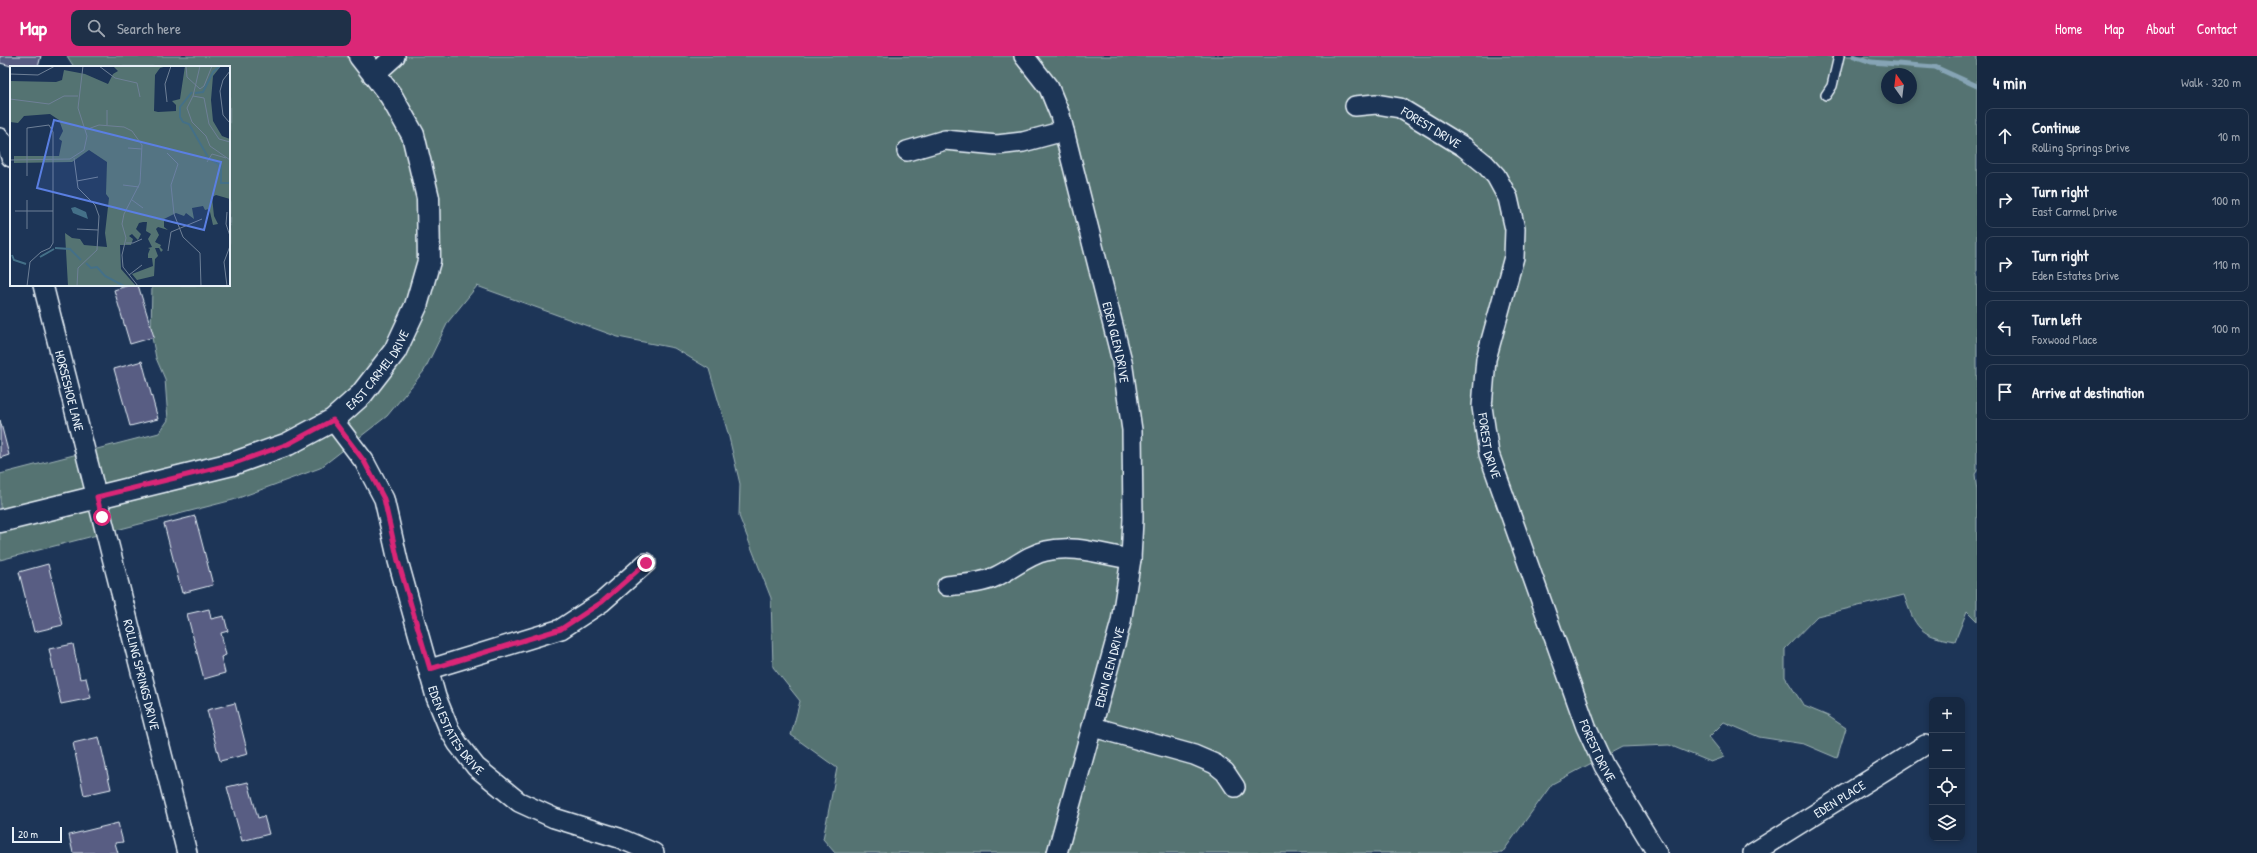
<!DOCTYPE html>
<html lang="en">
<head>
<meta charset="utf-8">
<style>
  :root { --surface:#162841; --page:#1f3048; --text:#f1f3f6; --muted:#9ea6b1; --line:#35445a; --accent:#db2777 }
  body { margin:0; font-family:"Patrick Hand",sans-serif; background:var(--page); color:var(--text) }
  .controls { position:absolute; right:12px; bottom:12px; display:grid; overflow:hidden; border-radius:8px; box-shadow:0 2px 6px #0003 }
  .controls button { width:36px; height:36px; display:grid; place-items:center; padding:0; border:0; border-bottom:1px solid var(--line); background:var(--surface); color:var(--text); font:20px sans-serif }
  .compass { position:absolute; left:1881px; top:12px; width:36px; height:36px; border-radius:50%; background:var(--surface); box-shadow:0 2px 6px #0003; rotate:346deg }
  .scale { position:absolute; left:12px; bottom:10px; width:50px; box-sizing:border-box; padding-left:4px; border:2px solid #e8f1f8; border-top:0; font-size:11px; line-height:14px; white-space:nowrap; color:#e8f1f8; -webkit-text-stroke:3px #1d3557; paint-order:stroke }
  .stop { position:absolute; width:12px; height:12px; margin:-9px; border:3px solid #db2777; border-radius:50%; background:#fff }
  .stop.end { background:#db2777; border-color:#fff; box-shadow:0 1px 4px #0008 }
  .list { margin:0; padding:0; list-style:none }
  h2 { display:flex; justify-content:space-between; align-items:center; height:52px; margin:0; padding:0 16px; font-size:17px }
  h2 small { font-size:13px; font-weight:400; color:var(--muted) }
  .list li { display:grid; grid-template-columns:26px 1fr auto; gap:12px; align-items:center; box-sizing:border-box; height:56px; margin:0 8px 8px; padding:0 8px; border:1px solid var(--line); border-radius:8px }
  .list b { display:block; font-size:15px; white-space:nowrap }
  .list p { margin:0; font-size:13px; white-space:nowrap; color:var(--muted) }
  .list em { font-size:13px; font-style:normal; color:var(--muted) }
  .icon { flex:none; width:22px; height:22px; fill:none; stroke:currentColor; stroke-width:2; stroke-linecap:round; stroke-linejoin:round }
  .map { position:relative; flex:none; width:1977px; height:797px; overflow:hidden }
  header { display:flex; align-items:center; gap:24px; box-sizing:border-box; height:56px; padding:0 20px; background:var(--accent); color:#fff }
  header strong { font-size:19px }
  nav { display:flex; gap:22px; margin-inline-start:auto; font-size:14px }
  .search { width:280px; height:36px; background:var(--page); display:flex; align-items:center; gap:10px; box-sizing:border-box; padding:0 14px; border-radius:8px; color:var(--muted); font-size:15px }
  main { display:flex }
  aside { flex:1; background:var(--surface) }
  .map>svg:first-child { display:block }
  .green { fill:#547372; stroke:#9eb2b5; fill-rule:evenodd }
  .lines { fill:none; stroke-linecap:round; stroke-linejoin:round }
  .stream { stroke:#86a4b5; stroke-width:5 }
  .building { fill:#585d83; stroke:#e8f1f8 }
  .lane-casing { stroke:#e8f1f8; stroke-width:12 }
  .street-casing { stroke:#e8f1f8; stroke-width:22 }
  .secondary-casing { stroke:#e8f1f8; stroke-width:25 }
  .lane { stroke:#1d3557; stroke-width:9 }
  .street { stroke:#1d3557; stroke-width:19 }
  .secondary { stroke:#1d3557; stroke-width:22 }
  .route { stroke:#db2777; stroke-width:5 }
  .labels { text-anchor:middle; stroke-width:4; stroke-linejoin:round; paint-order:stroke }
  .street-label { font-size:13px; fill:#e8f1f8; stroke:#1d3557 }
  .inset-river { fill:none; stroke:#447088; stroke-width:2 }
  .inset-road { fill:none; stroke:#6e8097; stroke-width:1 }
  .view { fill:#5a7fe2; fill-opacity:0.15; stroke:#5a7fe2; stroke-width:2 }
  .inset-edge { fill:none; stroke:#e8f1f8; stroke-width:2 }
</style>
</head>
<body>
<header>
<strong>Map</strong>
<div class="search"><svg class="icon" aria-label="search" viewBox="0 0 24 24"><circle cx="10" cy="10" r="6"/><path d="M15 15l6 6"/></svg>Search here</div>
<nav><a>Home</a><a>Map</a><a>About</a><a>Contact</a></nav>
</header>
<main>
<div class="map">
<svg width="1977" height="797" viewBox="0 0 1977 797">
  <rect width="100%" height="100%" fill="#1d3557"/>
  <filter id="ink" filterUnits="userSpaceOnUse"><feTurbulence type="fractalNoise" baseFrequency=".025" numOctaves="2"/><feDisplacementMap in="SourceGraphic" scale="8" xChannelSelector="R" yChannelSelector="G"/><feConvolveMatrix kernelMatrix="1 2 1 2 8 2 1 2 1" color-interpolation-filters="sRGB"/></filter>
  <g filter="url(#ink)">
    <!-- green -->
    <path class="green" d="M67 0H1977V415L1975 418 1977 436V565L1967 555 1955 585C1919 580 1915 571 1904 539L1817 560 1785 593V621L1804 650 1828 660 1846 672 1837 702 1804 688 1759 681 1724 666 1709 681 1725 701 1711 706 1669 689 1622 691 1552 728 1502 797H835L823 783 837 712 791 679 800 645 773 611 771 542 739 460 740 428 728 377 709 313 674 292 618 281 477 230 448 266 424 315 387 360 320 412 233 444 0 504V418L159 377 168 364 165 323 156 302 151 276 152 229H229V11H74ZM1887 18H1911V42H1887Z"/>
    <g class="lines">
      <!-- stream -->
      <path class="stream" d="M1854 0 1871 6 1935 11 1977 30"/>
    </g>
    <!-- building -->
    <g class="building">
      <path d="M0 0H41L38 11H15L0 7Z"/>
      <path d="M129 229H138L154 281 130 288 114 234Z"/>
      <path d="M142 305 158 363 130 370 114 313Z"/>
      <path d="M0 364 9 399 0 402Z"/>
      <path d="M195 460 213 529 182 537 164 468Z"/>
      <path d="M48 508 63 569 34 576 19 516Z"/>
      <path d="M209 553 211 563 224 560 228 575 221 577 226 599 221 601 225 617 204 623 187 558Z"/>
      <path d="M73 588 80 623 86 622 91 642 61 648 49 593Z"/>
      <path d="M235 647 248 698 220 705 207 654Z"/>
      <path d="M99 681 111 733 84 739 73 687Z"/>
      <path d="M248 726 258 762 264 760 269 778 242 785 227 731Z"/>
      <path d="M118 767 123 786 115 787 118 797H73L69 779Z"/>
    </g>
    <g class="lines">
      <defs>
        <path id="lane" d="M1826 39 1832 30 1839 0"/>
        <g id="street">
          <path id="s1" d="M1024 0 1049 32 1060 59 1122 305 1132 374 1133 463 1131 503 1121 566 1057 797"/>
          <path d="M375 18 395 0"/>
          <path id="s2" d="M1355 50 1376 48 1400 52 1464 91 1485 108 1496 120 1508 142 1515 173 1514 201 1486 303 1482 351 1489 398 1586 671 1604 710 1657 797"/>
          <path d="M0 82 8 92 11 101"/>
          <path d="M907 95 945 84 997 89 1023 86 1064 75"/>
          <path id="s3" d="M43 229 187 797"/>
          <path id="s4" d="M333 364 364 405 384 443 398 505 436 641 449 673 458 688 476 711 519 746 554 762 619 782 654 797"/>
          <path d="M947 530C962 528 980 528 995 521 1013 513 1027 499 1046 495 1074 488 1103 499 1131 503"/>
          <path d="M430 613 561 573 602 546 646 507"/>
          <path d="M1093 671 1194 699 1215 708 1225 716 1235 731"/>
          <path id="s5" d="M1753 797 1925 689"/>
        </g>
        <g id="secondary">
          <path id="s6" d="M0 465 232 408 288 388 333 364 361 339 395 295 416 250 429 205 428 142 413 79 391 40 360 0"/>
        </g>
      </defs>
      <!-- lane casing -->
      <use href="#lane" class="lane-casing"/>
      <!-- street casing -->
      <use href="#street" class="street-casing"/>
      <!-- secondary casing -->
      <use href="#secondary" class="secondary-casing"/>
      <!-- lane -->
      <use href="#lane" class="lane"/>
      <!-- street -->
      <use href="#street" class="street"/>
      <!-- secondary -->
      <use href="#secondary" class="secondary"/>
    </g>
  </g>
  <g class="lines" filter="url(#ink)">
    <!-- route -->
    <path class="route" d="M102 461 97 441 232 408 288 388 333 364 364 405 384 443 398 505 430 613 561 573 602 546 646 507"/>
  </g>
  <g class="labels">
    <!-- street labels -->
    <g class="street-label">
      <text dy="5" stroke="none"><textPath href="#s2" startOffset="82">FOREST DRIVE</textPath></text>
      <text dy="5" stroke="none"><textPath href="#s1" startOffset="304">EDEN GLEN DRIVE</textPath></text>
      <text dy="5" stroke="none"><textPath href="#s6" startOffset="417">EAST CARMEL DRIVE</textPath></text>
      <text dy="5" stroke="none"><textPath href="#s3" startOffset="109">HORSESHOE LANE</textPath></text>
      <text dy="5" stroke="none"><textPath href="#s2" startOffset="442">FOREST DRIVE</textPath></text>
      <text transform="translate(1109 611) rotate(-75)" y="5">EDEN GLEN DRIVE</text>
      <text dy="5" stroke="none"><textPath href="#s3" startOffset="402">ROLLING SPRINGS DRIVE</textPath></text>
      <text dy="5" stroke="none"><textPath href="#s4" startOffset="338">EDEN ESTATES DRIVE</textPath></text>
      <text dy="5" stroke="none"><textPath href="#s2" startOffset="766">FOREST DRIVE</textPath></text>
      <text dy="5" stroke="none"><textPath href="#s5" startOffset="102">EDEN PLACE</textPath></text>
    </g>
  </g>
  <!-- overview -->
  <g transform="translate(10 10)">
    <rect width="220" height="220" fill="#1d3557"/>
    <path d="M103 0H157L150 2 145 9 144 45 148 46 166 45V39L162 35 170 33 175 0H211L203 10 201 34 203 55 212 70 220 73V133L206 129 202 131 204 150 208 158 203 159 200 146 199 143 195 144 193 140 182 142 184 153 176 147 174 150 166 147 154 153V161L158 164 148 161 146 163 149 169 145 176 151 179 150 181 153 184 151 186 149 182H145L148 190 145 193 144 210 127 214 122 208 143 200 142 192H138V188L140 183 138 182 142 181 138 173 141 168 136 165 137 156H133L129 157 126 163 131 168 128 174 122 168 119 170 123 173 121 179H110L111 203 126 220H58L55 167 62 172 70 173 74 179 97 181 95 167 99 132 96 128 97 96 79 84 62 96 4 97V90H49L52 75 49 73 53 65 49 54 40 48 14 50 8 57 0 56V15L46 16 52 14 54 4 75 8 98 18 103 8 108 5Z" fill="#547372"/>
    <path d="M65 141 76 146 78 153 63 147 61 142Z" fill="#447088"/>
    <path class="inset-river" d="M182 26 170 41V51L173 56 179 58 198 91M185 27 193 26 203 6 210 0M200 93 211 100V117H220M45 182 60 183 71 194M2 189 4 194 16 198M30 191 44 183M76 197 81 202 87 201 95 210 114 220"/>
    <path class="inset-road" d="M89 0 105 12 127 17 130 31M176 0 177 11 190 23 194 20 202 0M0 8 28 9 45 0M183 30 190 0M0 33 39 38 54 30H68M157 36 155 18 161 0M219 56 213 49 210 25 213 14 220 5M97 59V44M75 64 89 59 114 61 122 65 132 79 130 117 114 148 112 158 116 172 112 189 113 201 128 220M220 76 209 73 199 58 194 32 183 30 177 42 182 56 196 70 200 80 220 94M118 82 132 83M157 87 168 98 161 119 164 148 173 171 190 187 191 220M64 92 68 122 85 139 89 150 87 184 68 202 67 220M0 94 60 93 74 84 77 70 68 42 73 0M197 96 202 88 216 92M17 110V62L39 59 43 66V177L40 182 31 186 20 196 17 220M67 115 88 111M113 119 129 121M17 134V163M122 134 133 142M5 145H43M217 146 216 158 220 170M67 163 88 164M116 177H123L132 173M158 185 161 166 192 153M119 209 132 199M217 220 214 196 220 180"/>
    <path class="view" d="M44 54 211 96 194 164 27 122Z"/>
    <rect width="220" height="220" class="inset-edge"/>
  </g>
</svg>
<div class="controls">
<button>+</button>
<button>−</button>
<button><svg class="icon" aria-label="locate" viewBox="0 0 24 24"><circle cx="12" cy="12" r="6"/><path d="M12 2v4M12 18v4M2 12h4M18 12h4"/></svg></button>
<button><svg class="icon" aria-label="layers" viewBox="0 0 24 24"><path d="M12 4l9 5-9 5-9-5zM3 14l9 5 9-5"/></svg></button>
</div>
<svg class="compass" viewBox="-18 -18 36 36"><path d="M0-13l5 13h-10z" fill="#e53935"/><path d="M0 13l5-13h-10z" fill="#9ea6b1"/></svg>
<div class="scale">20 m</div>
<div class="stop" style="left:102px;top:461px"></div>
<div class="stop end" style="left:646px;top:507px"></div>
</div>
<aside>
<h2>4 min<small>Walk · 320 m</small></h2>
<ul class="list">
<li><svg class="icon" aria-label="ahead" viewBox="0 0 24 24"><path d="M12 20V5M6 11l6-6 6 6"/></svg><div><b>Continue</b><p>Rolling Springs Drive</p></div><em>10 m</em></li>
<li><svg class="icon" aria-label="right" viewBox="0 0 24 24"><path d="M7 20v-9h11M14 6l5 5-5 5"/></svg><div><b>Turn right</b><p>East Carmel Drive</p></div><em>100 m</em></li>
<li><svg class="icon" aria-label="right" viewBox="0 0 24 24"><path d="M7 20v-9h11M14 6l5 5-5 5"/></svg><div><b>Turn right</b><p>Eden Estates Drive</p></div><em>110 m</em></li>
<li><svg class="icon" aria-label="left" viewBox="0 0 24 24"><path d="M17 20v-9H6M10 6l-5 5 5 5"/></svg><div><b>Turn left</b><p>Foxwood Place</p></div><em>100 m</em></li>
<li><svg class="icon" aria-label="arrive" viewBox="0 0 24 24"><path d="M6 21V4h12l-3 4 3 4H6"/></svg><div><b>Arrive at destination</b></div></li>
</ul>
</aside>
</main>
</body>
</html>
